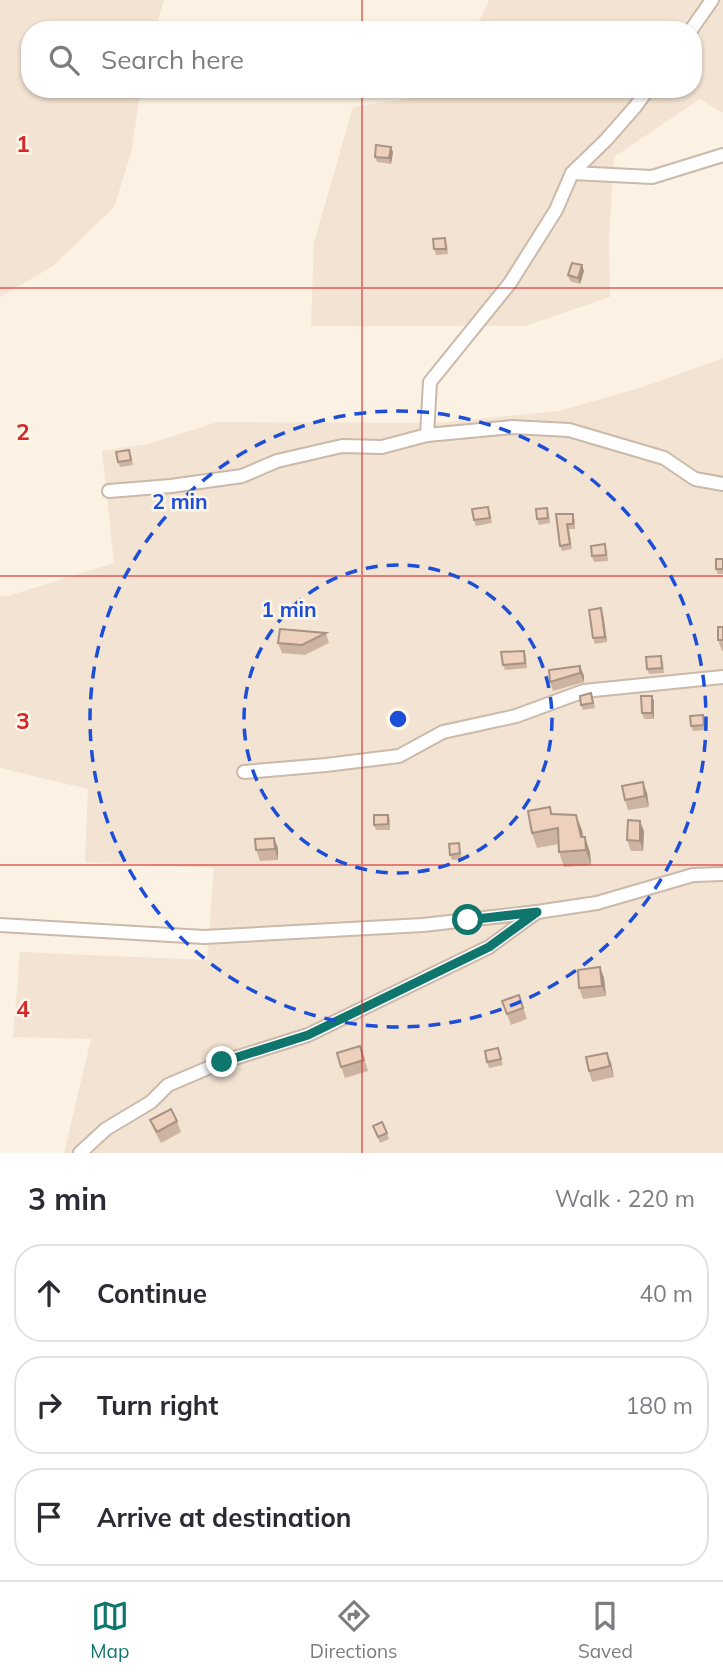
<!DOCTYPE html>
<html lang="en">
<head>
<meta charset="utf-8">
<style>
  :root { --surface:#fff; --page:#f7f7f7; --text:#2b2b33; --muted:#7c7c81; --line:#e1e1e2; --accent:#0f766e }
  body { margin:0; font-family:Mulish,sans-serif; background:var(--page); color:var(--text) }
  .stop { position:absolute; width:21px; height:21px; margin:-16px; border:5px solid #0f766e; border-radius:50%; background:#fff }
  .stop.end { background:#0f766e; border-color:#fff; box-shadow:0 2px 7px #0008 }
  .list { margin:0; padding:0; list-style:none }
  h2 { display:flex; justify-content:space-between; align-items:center; height:91px; margin:0; padding:0 28px; font-size:30px }
  h2 small { font-size:23px; font-weight:400; color:var(--muted) }
  .list li { display:grid; grid-template-columns:46px 1fr auto; gap:21px; align-items:center; box-sizing:border-box; height:98px; margin:0 14px 14px; padding:0 14px; border:2px solid var(--line); border-radius:28px }
  .list b { display:block; font-size:26px; white-space:nowrap }
  .list em { font-size:23px; font-style:normal; color:var(--muted) }
  .icon { flex:none; width:38px; height:38px; fill:none; stroke:currentColor; stroke-width:2; stroke-linecap:round; stroke-linejoin:round }
  .map { position:relative; flex:none; width:723px; height:1153px; overflow:hidden }
  .search { position:absolute; background:var(--surface); box-shadow:0 2px 5px #0004; left:21px; right:21px; top:21px; height:77px; display:flex; align-items:center; gap:18px; box-sizing:border-box; padding:0 24px; border-radius:28px; color:var(--muted); font-size:26px }
  .sheet { height:427px; background:var(--surface) }
  nav { display:flex; justify-content:space-around; align-items:center; box-sizing:border-box; height:98px; border-top:2px solid var(--line); background:var(--surface); font-size:19px; color:var(--muted) }
  nav a { display:grid; justify-items:center; gap:4px }
  nav .on { color:var(--accent) }
  .map>svg:first-child { display:block }
  .residential { fill:#f2e3d2 }
  .lines { fill:none; stroke-linecap:round; stroke-linejoin:round }
  .minor-casing { stroke:#cbb9aa; stroke-width:16 }
  .minor { stroke:#fff; stroke-width:12 }
  .wall { fill:#cdb4a2 }
  .shaded-wall { fill:#a79284 }
  .building { fill:#eed1bc; stroke:#a79284; stroke-width:2 }
  .route { stroke:#0f766e; stroke-width:9 }
  .grid { fill:none; stroke:#d62828; stroke-width:2; stroke-opacity:0.55 }
  .ring { fill:none; stroke:#1d4ed8; stroke-width:3.5; stroke-dasharray:12 9 }
  .grid-label { font-size:23px; text-anchor:middle; font-weight:bold; fill:#d62828; stroke:#fef6e9; stroke-width:5; stroke-linejoin:round; paint-order:stroke }
  .centre { fill:#1d4ed8; stroke:#fef6e9; stroke-width:3.5 }
  .ring-label { font-size:21px; text-anchor:middle; font-weight:bold; fill:#1d4ed8; stroke:#fef6e9; stroke-width:5; stroke-linejoin:round; paint-order:stroke }
</style>
</head>
<body>
<div class="map">
<svg width="723" height="1153" viewBox="0 0 723 1153">
  <rect width="100%" height="100%" fill="#fbf2e3"/>
  <!-- residential -->
  <g class="residential">
    <path d="M0 0H164L155 30H30V89H141L131 153 114 207 53 266 0 297Z"/>
    <path d="M489 0H723V113L700 99 614 157 609 239 610 297 525 326H311L314 242 353 107 445 93 447 89H693V30H475Z"/>
    <path d="M723 358V1153H64L91 1039 13 1037 20 952 207 960 214 868 85 862 88 789 0 768V596H8L114 563 102 451 148 444 218 422 438 423 559 411 646 386Z"/>
  </g>
  <g class="lines">
    <defs>
      <g id="minor">
        <path d="M691 30 712 0"/>
        <path d="M572 173 652 177 723 155"/>
        <path d="M427 435 430 382 510 283 556 210 572 173 606 140 635 107 648 89"/>
        <path d="M109 491 171 486 242 476 277 461 342 446 382 447 427 435 512 427 569 430 664 458 695 479 723 484"/>
        <path d="M244 772 326 765 399 756 443 732 516 716 584 691 723 677"/>
        <path d="M0 925 204 937 423 925 537 912 597 903 693 875 723 874"/>
        <path d="M80 1153 106 1129 151 1102 168 1085 222 1062 308 1035 489 947 537 912"/>
      </g>
    </defs>
    <!-- minor casing -->
    <use href="#minor" class="minor-casing"/>
    <!-- minor -->
    <use href="#minor" class="minor"/>
  </g>
  <!-- wall -->
  <g class="wall">
    <path d="M393 152 391 164 377 162 375 157Z"/>
    <path d="M445 238 447 244 448 254 436 255 434 249Z"/>
    <path d="M584 271 580 284 570 281 568 275Z"/>
    <path d="M131 455 133 465 120 467 118 462Z"/>
    <path d="M490 512 492 523 476 526 474 520Z"/>
    <path d="M549 513 550 523 539 525 537 519Z"/>
    <path d="M556 514 575 519V529H569L572 549 562 551 560 546Z"/>
    <path d="M607 550 608 561 594 562 592 556Z"/>
    <path d="M723 559V574H718L716 569Z"/>
    <path d="M603 614 607 642 595 644 593 638Z"/>
    <path d="M723 627V651H722L718 640Z"/>
    <path d="M326 633 329 643 305 655 282 653 278 643Z"/>
    <path d="M524 651 526 656 527 668 505 670 503 665Z"/>
    <path d="M663 661 664 673 649 674 647 669Z"/>
    <path d="M580 666 584 676V682L553 691 550 682Z"/>
    <path d="M591 693 595 708 583 710 581 705Z"/>
    <path d="M652 696 654 701V719H644L642 713Z"/>
    <path d="M703 715 705 720 706 730 693 731 691 726Z"/>
    <path d="M647 793 649 807 628 810 625 800Z"/>
    <path d="M550 807 553 814 576 815 583 837 590 852 591 865 564 867 559 852V844L537 848 532 833Z"/>
    <path d="M388 815 390 820V830H376L374 825Z"/>
    <path d="M644 831 643 851H631L627 840Z"/>
    <path d="M274 838 278 848V860L260 861 256 850Z"/>
    <path d="M459 843 462 859 452 860 450 855Z"/>
    <path d="M600 967 604 978 606 996 583 999 579 988Z"/>
    <path d="M519 995 527 1019 511 1025 502 1001Z"/>
    <path d="M360 1046 368 1071 345 1078 341 1067Z"/>
    <path d="M498 1048 503 1065 489 1068 487 1062Z"/>
    <path d="M607 1053 611 1063 614 1077 592 1082 589 1071Z"/>
    <path d="M150 1120 177 1121 181 1132 161 1143 154 1130Z"/>
    <path d="M375 1131 387 1133 389 1139 380 1143Z"/>
  </g>
  <!-- shaded-wall -->
  <g class="shaded-wall">
    <path d="M391 147 393 152 391 164 389 158Z"/>
    <path d="M582 265 584 271 580 284 578 278Z"/>
    <path d="M601 608 603 614 607 642 605 637Z"/>
    <path d="M580 666 584 676V682L580 673Z"/>
    <path d="M652 696 654 701V719L652 713Z"/>
    <path d="M643 782 647 793 649 807 645 796Z"/>
    <path d="M576 815 582 830 586 849 585 837 590 852 591 865 581 837Z"/>
    <path d="M640 821 644 831 643 851 640 841Z"/>
    <path d="M274 838 278 848V860L275 849Z"/>
    <path d="M600 967 604 978 606 996 602 986Z"/>
    <path d="M607 1053 611 1063 614 1077 610 1066Z"/>
  </g>
  <!-- building -->
  <g class="building">
    <path d="M376 145 391 147 389 158 375 157Z"/>
    <path d="M445 238 446 249H434L433 239Z"/>
    <path d="M572 263 582 265 578 278 568 275Z"/>
    <path d="M129 450 131 460 118 462 116 452Z"/>
    <path d="M488 507 490 518 474 520 472 509Z"/>
    <path d="M547 508 548 518 537 519 536 509Z"/>
    <path d="M556 514H573V524H567L570 544 560 546Z"/>
    <path d="M605 544 606 555 592 556 591 546Z"/>
    <rect x="716" y="559" width="7" height="10"/>
    <path d="M601 608 605 637 593 638 589 610Z"/>
    <rect x="718" y="627" width="5" height="13"/>
    <path d="M280 629 326 633 302 645 278 643Z"/>
    <path d="M524 651 525 663 503 665 501 652Z"/>
    <path d="M661 656 662 668 647 669 646 657Z"/>
    <path d="M580 666V673L550 682 549 670Z"/>
    <path d="M591 693 593 703 581 705 580 696Z"/>
    <path d="M641 696H652V713H642Z"/>
    <path d="M703 715 704 725 691 726 690 716Z"/>
    <path d="M643 782 645 796 625 800 622 786Z"/>
    <path d="M550 807 551 814 576 815 581 837H585L586 850 559 852 558 828 532 833 528 811Z"/>
    <path d="M374 815H388V824L374 825Z"/>
    <path d="M628 820 640 821V841L627 840Z"/>
    <path d="M274 838 275 849 256 850 255 839Z"/>
    <path d="M459 843 460 853 450 855 449 844Z"/>
    <path d="M600 967 602 986 579 988 578 970Z"/>
    <path d="M519 995 523 1008 507 1014 502 1001Z"/>
    <path d="M360 1046 364 1060 341 1067 337 1053Z"/>
    <path d="M498 1048 501 1059 487 1062 485 1051Z"/>
    <path d="M607 1053 610 1066 589 1071 586 1057Z"/>
    <path d="M171 1109 177 1121 157 1132 150 1120Z"/>
    <path d="M382 1122 387 1133 378 1137 373 1126Z"/>
  </g>
  <g class="lines">
    <!-- route -->
    <path class="route" d="M222 1062 308 1035 489 947 537 912 468 920"/>
  </g>
  <!-- grid -->
  <path class="grid" d="M362 0V30M362 89V1153M0 288H723M0 576H723M0 865H723"/>
  <!-- distance rings -->
  <g class="ring">
    <circle cx="398" cy="719" r="154"/>
    <circle cx="398" cy="719" r="308"/>
  </g>
  <g class="grid-label">
    <text x="23" y="152">1</text>
    <text x="23" y="440">2</text>
    <text x="23" y="729">3</text>
    <text x="23" y="1017">4</text>
  </g>
  <circle cx="398" cy="719" r="10" class="centre"/>
  <g class="ring-label">
    <text x="180" y="509">2 min</text>
    <text x="289" y="617">1 min</text>
  </g>
</svg>
<div class="stop" style="left:468px;top:920px"></div>
<div class="stop end" style="left:222px;top:1062px"></div>
<div class="search"><svg class="icon" aria-label="search" viewBox="0 0 24 24"><circle cx="10" cy="10" r="6"/><path d="M15 15l6 6"/></svg>Search here</div>
</div>
<section class="sheet">
<h2>3 min<small>Walk · 220 m</small></h2>
<ul class="list">
<li><svg class="icon" aria-label="ahead" viewBox="0 0 24 24"><path d="M12 20V5M6 11l6-6 6 6"/></svg><div><b>Continue</b></div><em>40 m</em></li>
<li><svg class="icon" aria-label="right" viewBox="0 0 24 24"><path d="M7 20v-9h11M14 6l5 5-5 5"/></svg><div><b>Turn right</b></div><em>180 m</em></li>
<li><svg class="icon" aria-label="arrive" viewBox="0 0 24 24"><path d="M6 21V4h12l-3 4 3 4H6"/></svg><div><b>Arrive at destination</b></div></li>
</ul>
</section>
<nav>
<a class="on"><svg class="icon" aria-label="map" viewBox="0 0 24 24"><path d="M3 6l6-2 6 2 6-2v14l-6 2-6-2-6 2zM9 4v14M15 6v14"/></svg>Map</a>
<a><svg class="icon" aria-label="directions" viewBox="0 0 24 24"><path d="M12 3l9 9-9 9-9-9zM9 14v-3h6M13 9l2 2-2 2"/></svg>Directions</a>
<a><svg class="icon" aria-label="saved" viewBox="0 0 24 24"><path d="M7 4h10v16l-5-4-5 4z"/></svg>Saved</a>
</nav>
</body>
</html>
